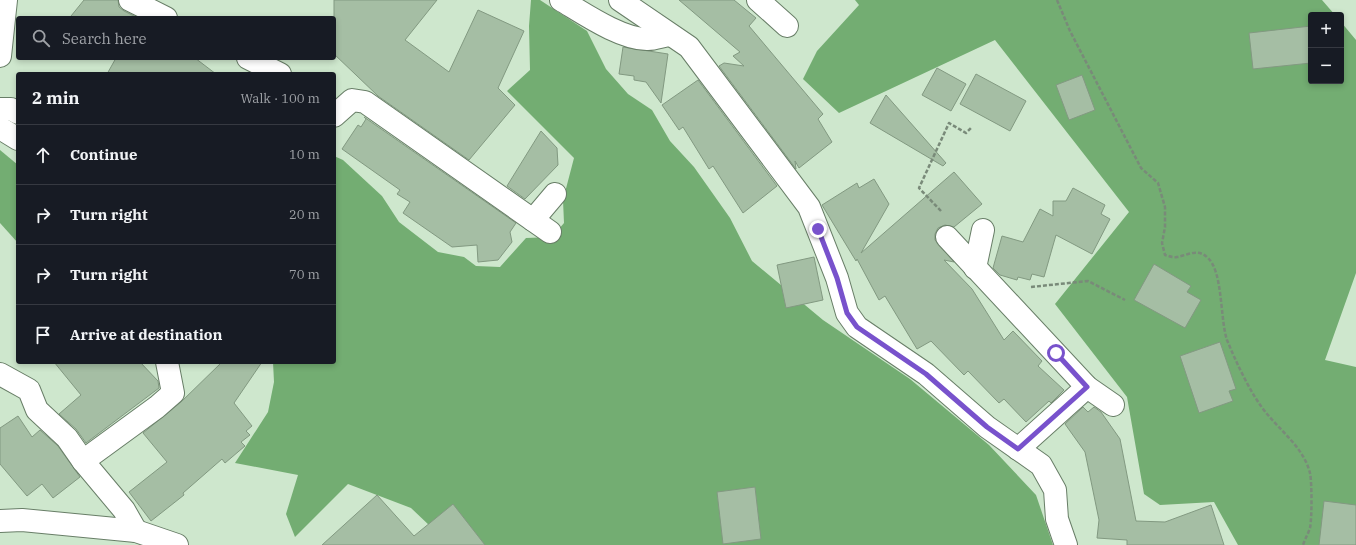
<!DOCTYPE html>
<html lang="en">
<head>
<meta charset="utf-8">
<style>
  :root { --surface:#171b24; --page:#242831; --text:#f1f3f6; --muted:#9ea1a6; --line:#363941 }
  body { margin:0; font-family:"IBM Plex Serif",serif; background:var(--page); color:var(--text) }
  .controls { position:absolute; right:12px; top:12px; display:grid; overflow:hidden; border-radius:4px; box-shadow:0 2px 6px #0003 }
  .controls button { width:36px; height:36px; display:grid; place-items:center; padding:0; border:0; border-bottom:1px solid var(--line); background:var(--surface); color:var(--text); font:20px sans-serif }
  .stop { position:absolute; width:12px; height:12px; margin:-9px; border:3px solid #7852cc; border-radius:50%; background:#fff }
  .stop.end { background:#7852cc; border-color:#fff; box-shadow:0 1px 4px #0008 }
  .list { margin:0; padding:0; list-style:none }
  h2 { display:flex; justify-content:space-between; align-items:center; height:52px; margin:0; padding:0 16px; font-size:17px }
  h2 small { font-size:13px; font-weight:400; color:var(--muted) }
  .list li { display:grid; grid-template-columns:26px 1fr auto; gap:12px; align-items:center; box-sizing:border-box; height:60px; padding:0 16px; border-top:1px solid var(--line) }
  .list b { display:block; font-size:15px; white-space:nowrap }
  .list em { font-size:13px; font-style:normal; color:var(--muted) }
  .icon { flex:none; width:22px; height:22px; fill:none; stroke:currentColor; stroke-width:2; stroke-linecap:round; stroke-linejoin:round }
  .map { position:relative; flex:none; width:1356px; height:545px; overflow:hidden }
  .search { position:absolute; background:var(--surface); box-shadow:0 2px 6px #0003; left:16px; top:16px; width:320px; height:44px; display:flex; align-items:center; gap:10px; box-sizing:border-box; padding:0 14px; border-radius:4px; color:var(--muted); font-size:15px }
  .panel { position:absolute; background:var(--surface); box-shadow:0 2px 6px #0003; left:16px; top:72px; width:320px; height:292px; border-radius:4px }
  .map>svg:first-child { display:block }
  .forest { fill:#73ad72 }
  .building { fill:#a5bea4; stroke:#829981 }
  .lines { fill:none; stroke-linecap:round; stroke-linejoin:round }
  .minor-casing { stroke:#687e67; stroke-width:24 }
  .path { stroke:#798a79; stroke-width:2.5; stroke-dasharray:4 2; stroke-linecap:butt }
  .minor { stroke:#fff; stroke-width:22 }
  .route { stroke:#7852cc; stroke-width:5 }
</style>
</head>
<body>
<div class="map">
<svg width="1356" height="545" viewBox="0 0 1356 545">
  <rect width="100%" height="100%" fill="#cee7cd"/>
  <!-- forest -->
  <g class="forest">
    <path d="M531 0H540L587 31 606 69 628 94 652 110 670 141 694 167 730 218 752 261 823 320 910 379 989 445 1036 495 1053 545H450L411 508 348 484 295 537 286 514 298 475 235 463 268 412 274 382 273 362H334V156L343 160 382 196 399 222 438 252 464 257 476 266 500 267 526 238 552 237 564 223 563 200 574 158 507 91 530 70 529 26Z"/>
    <path d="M855 0H1322L1335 15H1311V81H1341V22L1356 40V273L1325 360 1356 367V545H1238L1214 502 1160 505 1144 494 1127 397 1055 304 1129 212 995 40 839 113 803 79 817 51 859 5Z"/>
    <path d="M0 150 18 165V243L0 223Z"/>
  </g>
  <!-- building -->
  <g class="building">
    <path d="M84 0H118L119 7 124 11 138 18H74L71 16Z"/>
    <path d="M334 0H437L405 40 449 72 478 10 524 31 498 88 515 105 469 160 378 96 334 54Z"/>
    <path d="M679 0H734L756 18 749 26 823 114 818 119 832 142 799 168 795 161 796 169 719 66 724 63 744 66 733 56 740 52Z"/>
    <path d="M1311 26V63L1253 69 1249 33Z"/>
    <path d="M623 47 668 54 661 103 646 82 634 80V76L619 74Z"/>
    <path d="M116 58H195L216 74H107Z"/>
    <path d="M937 68 966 84 951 111 922 95Z"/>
    <path d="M976 74 1026 101 1010 131 960 104Z"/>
    <path d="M1082 75 1095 110 1069 120 1056 85Z"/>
    <path d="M698 80 777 186 743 213 713 166 709 169 683 127 679 130 662 105Z"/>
    <path d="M886 95 946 163 943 166 870 123Z"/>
    <path d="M364 117 516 223 510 232 512 242 498 260 478 262 477 245 452 247 403 213 410 202 397 194 400 190 342 149 358 125 361 127 366 119Z"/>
    <path d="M541 131 557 148 558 165 525 199 507 186Z"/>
    <path d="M954 172 982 204 954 227 945 225 938 228 935 234V240L954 262 944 260 972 289 1004 340 1013 331 1042 361 1038 366 1064 390 1051 403 1049 401 1026 422 1004 399 999 403 968 371 964 375 931 341 917 349 885 296 879 300 857 259 856 261 822 205 857 183 859 188 874 179 889 204 861 253Z"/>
    <path d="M1073 188 1105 205 1101 214 1110 219 1092 254 1056 235 1044 277 1032 274 1030 280 1018 277 1017 280 1000 275 993 268 1002 236 1023 242 1040 209 1053 216V201H1066Z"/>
    <path d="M814 257 823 300 786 308 777 265Z"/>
    <path d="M1154 264 1191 286 1187 292 1201 300 1185 328 1134 300Z"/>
    <path d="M1220 342 1236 389 1229 391 1233 401 1199 413 1180 356Z"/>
    <path d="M54 362H140L158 381 159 388 86 443 76 429 59 414 81 395Z"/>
    <path d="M222 362H262L234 403 252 426 246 431 250 435 241 442 245 446 225 463 222 459 183 493 184 495 151 521 129 492 167 462 143 433 181 402Z"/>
    <path d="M1083 407 1088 412 1094 407 1101 412 1120 439 1136 521 1165 522 1211 505 1224 545H1127V540L1097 538 1099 520 1085 452 1065 424Z"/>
    <path d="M18 416 32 437 40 430 58 446 80 477 53 498 42 484 27 496 0 464V428Z"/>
    <path d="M755 487 761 539 723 544 717 492Z"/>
    <path d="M377 495 414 536 453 504 485 545H322Z"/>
    <path d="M1324 501 1356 505V545H1319Z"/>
  </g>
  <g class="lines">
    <defs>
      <g id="minor">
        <path d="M130 0 166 18"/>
        <path d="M561 0C583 13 622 40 648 39 655 39 662 36 669 35"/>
        <path d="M620 0 689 47 809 207 837 278 847 313 857 327 926 374 987 427 1041 465 1055 490 1057 519 1066 545"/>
        <path d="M758 0 787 26"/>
        <path d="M0 56 6 0"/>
        <path d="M248 58 280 74"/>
        <path d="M0 109H11L18 113"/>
        <path d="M334 116 352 100 365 102 550 232"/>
        <path d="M0 128 18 139"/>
        <path d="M533 220 555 194"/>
        <path d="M947 237 1087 387 1113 405"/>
        <path d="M975 268 983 230"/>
        <path d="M0 374 29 390 37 410 67 438 83 461"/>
        <path d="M1018 449 1087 387"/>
        <path d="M0 521 22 520 136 531 177 545"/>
        <path d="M136 531 124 510 83 461 157 407 173 393 167 362"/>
      </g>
    </defs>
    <!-- minor casing -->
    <use href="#minor" class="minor-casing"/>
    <!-- path -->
    <g class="path">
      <path d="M1057 0 1070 31 1141 168 1158 183 1165 207V227L1162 243 1165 255C1169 256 1173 258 1177 257 1188 255 1198 248 1208 258 1223 272 1220 319 1227 340 1236 362 1252 397 1268 415 1283 433 1304 449 1310 473 1312 483 1312 518 1310 528 1308 534 1305 539 1303 545"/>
      <path d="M941 211 919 188 949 123 966 133 971 128"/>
      <path d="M1031 287 1088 281 1125 300"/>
    </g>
    <!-- minor -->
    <use href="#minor" class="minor"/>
  </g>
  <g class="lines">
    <!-- route -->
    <path class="route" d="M818 229 837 278 847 313 857 327 926 374 987 427 1018 449 1087 387 1056 353"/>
  </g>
</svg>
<div class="controls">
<button>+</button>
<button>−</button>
</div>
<div class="stop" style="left:1056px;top:353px"></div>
<div class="stop end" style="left:818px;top:229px"></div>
<div class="search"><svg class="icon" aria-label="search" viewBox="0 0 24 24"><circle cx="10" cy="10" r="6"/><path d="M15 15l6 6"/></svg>Search here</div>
<section class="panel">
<h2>2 min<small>Walk · 100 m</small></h2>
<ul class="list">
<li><svg class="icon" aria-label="ahead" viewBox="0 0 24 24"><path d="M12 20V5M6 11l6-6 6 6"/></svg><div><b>Continue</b></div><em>10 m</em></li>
<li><svg class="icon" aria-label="right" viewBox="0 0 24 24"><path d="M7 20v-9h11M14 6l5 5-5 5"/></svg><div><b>Turn right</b></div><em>20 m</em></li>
<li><svg class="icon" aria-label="right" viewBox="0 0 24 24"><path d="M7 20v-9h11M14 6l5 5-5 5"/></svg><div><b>Turn right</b></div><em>70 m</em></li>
<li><svg class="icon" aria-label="arrive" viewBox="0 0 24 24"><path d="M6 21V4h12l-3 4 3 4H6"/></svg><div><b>Arrive at destination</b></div></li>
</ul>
</section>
</div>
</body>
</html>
